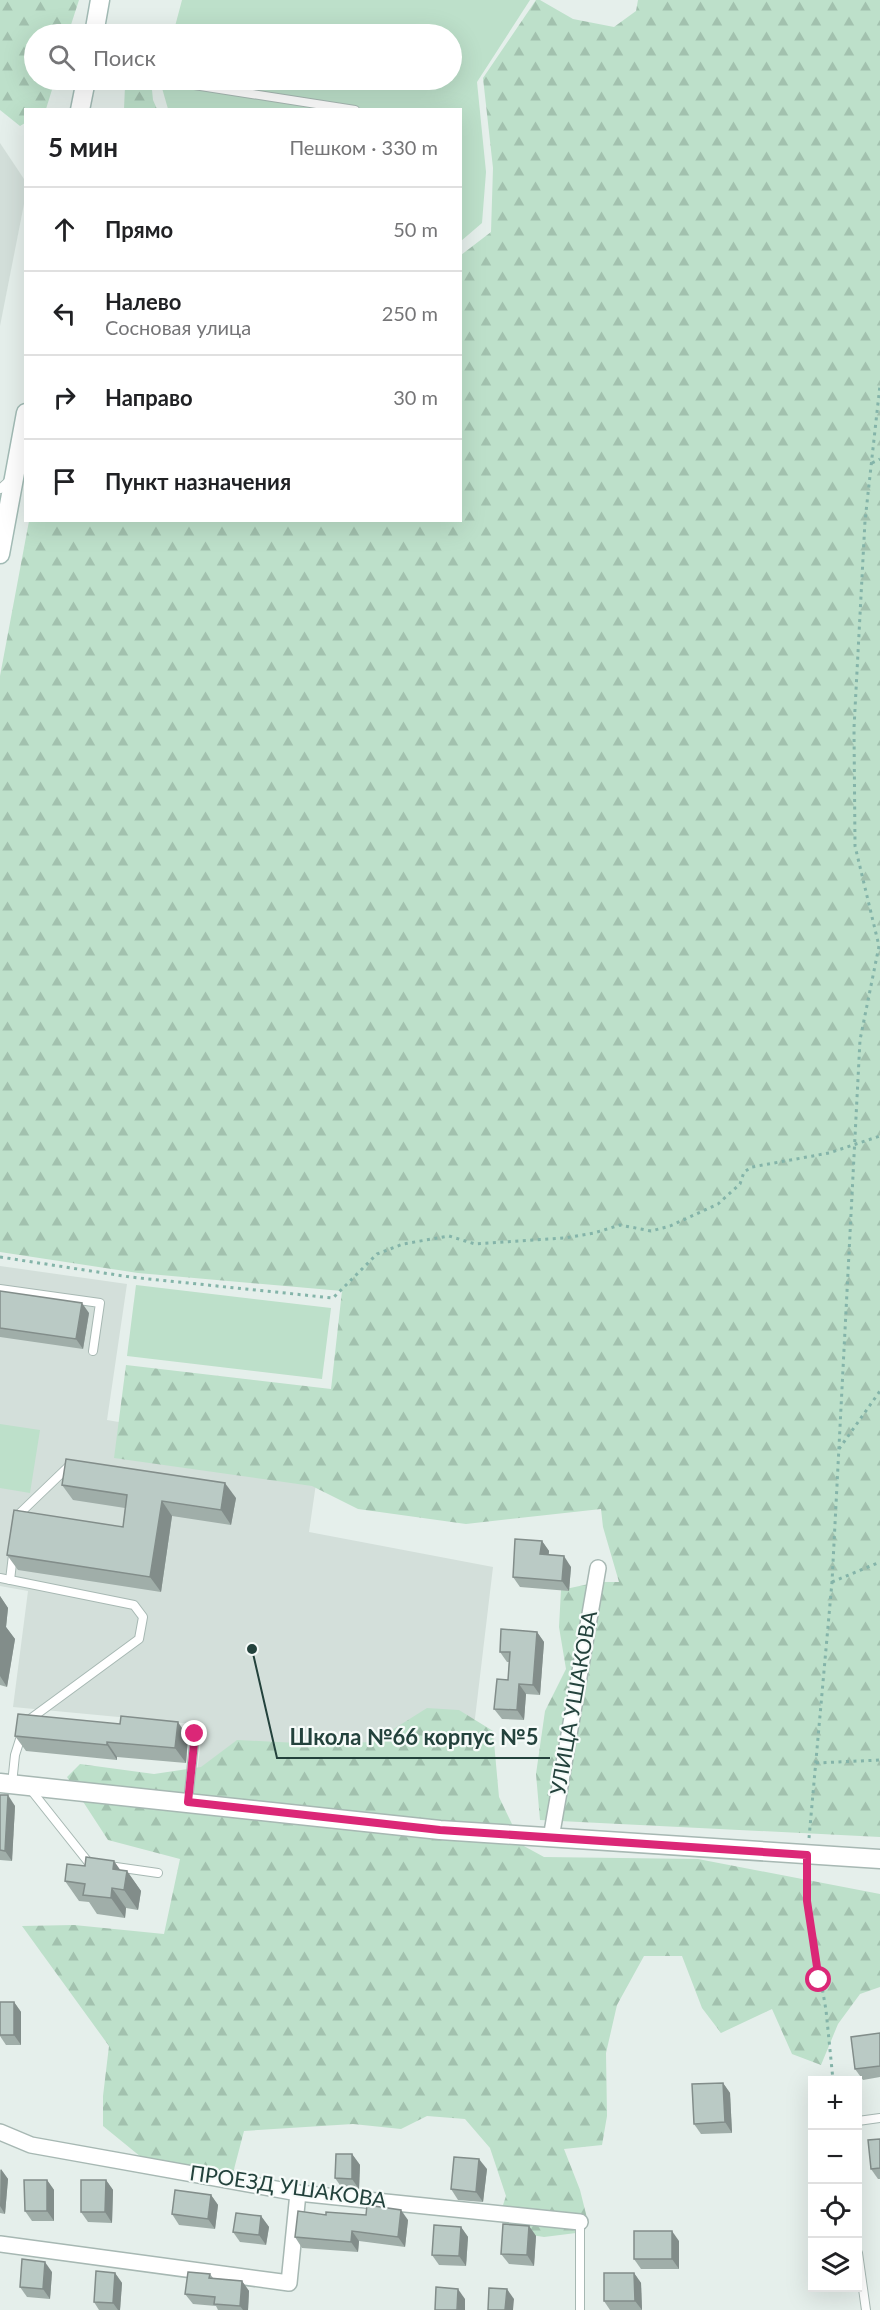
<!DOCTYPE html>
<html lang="ru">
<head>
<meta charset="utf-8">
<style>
  :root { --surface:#fff; --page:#f2f2f2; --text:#202124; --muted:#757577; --line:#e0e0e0 }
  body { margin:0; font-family:Lato,sans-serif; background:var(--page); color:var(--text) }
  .controls { position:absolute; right:18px; bottom:18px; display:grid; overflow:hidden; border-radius:0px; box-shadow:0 6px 24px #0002 }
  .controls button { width:54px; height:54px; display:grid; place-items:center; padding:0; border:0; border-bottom:2px solid var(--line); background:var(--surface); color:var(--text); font:30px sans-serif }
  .stop { position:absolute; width:18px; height:18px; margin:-14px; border:4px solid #db2777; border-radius:50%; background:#fff }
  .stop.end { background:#db2777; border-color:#fff; box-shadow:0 2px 6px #0008 }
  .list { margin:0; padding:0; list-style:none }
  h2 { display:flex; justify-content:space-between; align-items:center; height:78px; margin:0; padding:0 24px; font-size:26px }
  h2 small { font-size:20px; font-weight:400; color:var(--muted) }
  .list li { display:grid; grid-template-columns:39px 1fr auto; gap:18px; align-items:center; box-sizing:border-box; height:84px; padding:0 24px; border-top:2px solid var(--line) }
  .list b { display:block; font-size:22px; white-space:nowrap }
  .list p { margin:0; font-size:20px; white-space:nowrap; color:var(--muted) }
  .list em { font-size:20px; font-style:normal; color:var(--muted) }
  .icon { flex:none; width:33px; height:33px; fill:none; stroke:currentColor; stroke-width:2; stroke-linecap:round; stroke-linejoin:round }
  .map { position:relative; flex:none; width:880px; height:2310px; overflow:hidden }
  .search { position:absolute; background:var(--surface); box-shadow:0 6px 24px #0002; left:24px; top:24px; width:438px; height:66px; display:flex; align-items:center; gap:15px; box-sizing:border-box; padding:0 21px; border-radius:33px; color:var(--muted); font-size:22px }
  .panel { position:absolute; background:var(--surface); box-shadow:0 6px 24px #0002; left:24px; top:108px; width:438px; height:414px; border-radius:0px }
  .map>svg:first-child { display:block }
  .built { fill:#d3dfda }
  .forest { fill:url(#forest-firs) }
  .garden { fill:#bde0ca }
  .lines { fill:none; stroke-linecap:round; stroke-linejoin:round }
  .service-casing { stroke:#a7b8b3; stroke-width:10 }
  .minor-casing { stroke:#a7b8b3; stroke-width:18 }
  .tertiary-casing { stroke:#a7b8b3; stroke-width:21 }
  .secondary-casing { stroke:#a2bbb5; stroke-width:21 }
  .path { stroke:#84b4a9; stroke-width:3; stroke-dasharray:3 4.5; stroke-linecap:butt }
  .service { stroke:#fff; stroke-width:8 }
  .minor { stroke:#fff; stroke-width:15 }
  .tertiary { stroke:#fff; stroke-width:18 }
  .secondary { stroke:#fff; stroke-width:18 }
  .wall { fill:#a0aea9 }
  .shaded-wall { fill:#828d8a }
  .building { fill:#bacac5; stroke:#828d8a; stroke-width:1.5 }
  .route { stroke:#db2777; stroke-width:8 }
  .labels { text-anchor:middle; stroke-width:4.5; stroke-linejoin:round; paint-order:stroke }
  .street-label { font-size:21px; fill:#23423c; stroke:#f6fbf9 }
  .leader { fill:none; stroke:#23423c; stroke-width:2 }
  .callout-dot { fill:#23423c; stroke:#f6fbf9; stroke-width:2 }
  .callout-label { font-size:22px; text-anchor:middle; font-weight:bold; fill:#23423c; stroke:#f6fbf9; stroke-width:4.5; stroke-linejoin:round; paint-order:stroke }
</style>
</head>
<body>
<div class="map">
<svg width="880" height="2310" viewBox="0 0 880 2310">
  <defs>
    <pattern id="forest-firs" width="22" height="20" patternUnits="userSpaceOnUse" patternTransform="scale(1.5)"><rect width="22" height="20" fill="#bde0ca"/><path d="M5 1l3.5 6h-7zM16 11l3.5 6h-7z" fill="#a2c1ae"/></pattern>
  </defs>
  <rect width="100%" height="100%" fill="#e5efeb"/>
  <!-- built -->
  <g class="built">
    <path d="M0 143 26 182 25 199 0 326Z"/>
    <path d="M0 1266 127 1284 107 1420 320 1456 309 1532 493 1567 463 1819 195 1789 203 1725 13 1707 28 1591 0 1586Z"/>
  </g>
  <!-- forest -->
  <g class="forest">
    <path d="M0 0H79L68 34H34V80H55L46 109 26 110 25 123 20 126 0 110Z"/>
    <path d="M536 0H540L573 19 614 27 636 11 638 0H880V1837L540 1820 536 1774 545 1711 566 1669 559 1627 561 1590 598 1582H619L603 1527 601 1509 466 1524 358 1509 312 1486 114 1458 126 1365 331 1389 342 1291 138 1273 0 1252V676L29 521 460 520 461 255 491 232 493 168 483 78Z"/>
    <path d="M137 80H151L153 100 157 109H124L125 86Z"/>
    <path d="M427 1708 459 1710 493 1731 499 1797 522 1845 544 1857 698 1859 880 1894V1987L860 1994 838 2024 821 2065 792 2054 772 2009 721 2033 702 2008 682 1956H644L617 2005 606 2053 607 2116 602 2145 564 2149 580 2190 588 2222 584 2232 544 2237 507 2231 501 2211 506 2196 490 2148 465 2119 427 2116 401 2129 353 2124 244 2131 233 2173 196 2169 141 2157 103 2126V2096L109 2046 22 1926 74 1925 164 1934 180 1859 108 1840 67 1777 80 1764 154 1774 201 1767 237 1740 318 1744 373 1742Z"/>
  </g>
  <!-- garden -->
  <g class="garden">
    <path d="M182 0H530L477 82 486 172 482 223 461 241 460 110 168 109 160 81 452 80V34H173Z"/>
    <path d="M136 1285 331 1308 322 1379 127 1356Z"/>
    <path d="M0 1424 40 1430 30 1493 0 1488Z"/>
  </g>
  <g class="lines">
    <defs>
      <g id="service">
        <path d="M162 80 355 110"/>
        <path d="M0 489 11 479"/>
        <path d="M0 1289 100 1303 93 1351"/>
        <path d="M17 1519 18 1515 68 1467"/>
        <path d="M0 1578 134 1605 143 1617 139 1639 26 1722"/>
        <path d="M10 1580 13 1555"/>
        <path d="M12 1784 15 1755 22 1733"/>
        <path d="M31 1790 89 1863H95"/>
        <path d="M188 1802 195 1734"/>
        <path d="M109 1866 158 1873"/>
        <path d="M858 2121 880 2118"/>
        <path d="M858 2253 866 2310"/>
        <path d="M580 2310V2222"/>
      </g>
      <g id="minor">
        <path d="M551 1838 598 1568"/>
        <path d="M0 2132 31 2145 298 2193 580 2222"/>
        <path d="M0 2244 289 2283 298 2193"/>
      </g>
      <path id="tertiary" d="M0 1783 440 1830 880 1859"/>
      <g id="secondary">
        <path d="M94 34 100 0"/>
        <path d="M80 110 86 80"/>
        <path d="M0 554 26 413"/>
      </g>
    </defs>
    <!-- service casing -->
    <use href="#service" class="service-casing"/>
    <!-- minor casing -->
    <use href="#minor" class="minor-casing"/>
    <!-- tertiary casing -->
    <use href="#tertiary" class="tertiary-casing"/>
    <!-- secondary casing -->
    <use href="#secondary" class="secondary-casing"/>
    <!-- path -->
    <g class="path">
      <path d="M872 463 880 459"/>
      <path d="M0 1257 130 1277 333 1298 377 1254 403 1244 449 1236 475 1244 565 1238 594 1233 620 1225 651 1231 670 1226 718 1204 740 1184 744 1172 752 1167 829 1153 880 1136"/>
      <path d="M839 1449 880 1391"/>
      <path d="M832 1582 880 1562"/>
      <path d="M816 1763 880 1760"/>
      <path d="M809 1838 832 1582 860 1040 879 946 855 846 854 728 865 521 880 385"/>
      <path d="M807 1871V1901L826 2010 833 2080"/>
    </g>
    <!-- service -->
    <use href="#service" class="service"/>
    <!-- minor -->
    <use href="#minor" class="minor"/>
    <!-- tertiary -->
    <use href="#tertiary" class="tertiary"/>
    <!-- secondary -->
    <use href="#secondary" class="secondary"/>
  </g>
  <!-- wall -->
  <g class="wall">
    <path d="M0 1291 89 1313 83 1349 0 1337Z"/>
    <path d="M62 1485 236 1498 231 1525 172 1516 161 1592 18 1570 7 1555 123 1527 125 1508 73 1500Z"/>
    <path d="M542 1541 549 1551 548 1555 571 1567 569 1591 520 1587 513 1577Z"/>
    <path d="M0 1596 8 1608 6 1627 15 1639 7 1687 0 1685Z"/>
    <path d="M537 1632 544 1642 540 1695 526 1694 524 1720 502 1719 494 1709 508 1680 509 1662H507L500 1652Z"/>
    <path d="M15 1736 188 1737 186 1763 117 1757V1760L26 1751Z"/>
    <path d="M0 1795 15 1806 12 1861 0 1860Z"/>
    <path d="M120 1870 127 1871 141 1891 138 1910 126 1908 125 1918 97 1914 89 1902 79 1901 65 1881Z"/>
    <path d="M0 2002H14L21 2012V2045H6L0 2036Z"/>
    <path d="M880 2033V2077L863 2080 855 2069Z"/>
    <path d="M723 2083 730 2093 732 2133 701 2134 694 2124Z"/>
    <path d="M880 2139V2179H878L871 2169Z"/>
    <path d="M352 2154 360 2165 359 2189 342 2188 335 2178Z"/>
    <path d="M0 2169 8 2179 5 2214 0 2213Z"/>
    <path d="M487 2169 483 2202 458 2200 451 2189Z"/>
    <path d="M47 2180 54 2190V2221H32L25 2211Z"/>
    <path d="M106 2180 113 2190 112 2223 88 2222 81 2212Z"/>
    <path d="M211 2195 218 2205 215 2229 179 2225 172 2214Z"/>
    <path d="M326 2215 408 2220 405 2247 359 2241 358 2252 302 2248 295 2237Z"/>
    <path d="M261 2216 269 2227 266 2245 240 2242 233 2232Z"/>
    <path d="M529 2226 536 2236 534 2266 509 2264 501 2254Z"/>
    <path d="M461 2227 468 2237 466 2266 439 2265 432 2255Z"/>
    <path d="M679 2241V2269H641L634 2259Z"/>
    <path d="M52 2272 50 2299 27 2297 20 2287Z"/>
    <path d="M115 2273 122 2283 120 2310H99L94 2302Z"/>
    <path d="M634 2273 641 2283 642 2310H610L604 2301Z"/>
    <path d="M210 2274 213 2278 242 2281 249 2291 248 2310H218L216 2306 193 2304 185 2294Z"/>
  </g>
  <!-- shaded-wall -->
  <g class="shaded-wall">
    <path d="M82 1303 89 1313 83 1349 76 1339Z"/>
    <path d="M225 1483 236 1498 231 1525 221 1510Z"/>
    <path d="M162 1501 172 1516 161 1592 150 1577Z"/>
    <path d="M542 1541 549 1551 548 1564 540 1554Z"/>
    <path d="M564 1556 571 1567 569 1591 562 1581Z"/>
    <path d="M0 1596 8 1608 6 1627 15 1639 7 1687 0 1676Z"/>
    <path d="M537 1632 544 1642 540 1695 533 1685Z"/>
    <path d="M519 1684 526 1694 524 1720 517 1710Z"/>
    <path d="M178 1722 188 1737 186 1763 175 1748Z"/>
    <path d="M107 1742 117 1757V1760L107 1745Z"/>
    <path d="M8 1795 15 1806 12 1861 5 1851Z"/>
    <path d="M114 1861 126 1878 127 1871 141 1891 138 1910 124 1890 113 1869Z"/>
    <path d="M112 1888 126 1908 125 1918 111 1898Z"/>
    <path d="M14 2002 21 2012V2045L14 2035Z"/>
    <path d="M723 2083 730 2093 732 2133 725 2122Z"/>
    <path d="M352 2154 360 2165 359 2189 352 2179Z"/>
    <path d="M479 2159 487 2169 483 2202 476 2192Z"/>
    <path d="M1 2169 8 2179 5 2214 0 2206Z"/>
    <path d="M47 2180 54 2190V2221L47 2211Z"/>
    <path d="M106 2180 113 2190 112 2223 105 2212Z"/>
    <path d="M211 2195 218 2205 215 2229 208 2219Z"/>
    <path d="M401 2210 408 2220 405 2247 398 2237Z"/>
    <path d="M261 2216 269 2227 266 2245 259 2235Z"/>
    <path d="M529 2226 536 2236 534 2266 527 2255Z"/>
    <path d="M461 2227 468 2237 466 2266 459 2256Z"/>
    <path d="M352 2231 359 2241 358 2252 351 2242Z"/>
    <path d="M672 2231 679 2241V2269L672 2259Z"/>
    <path d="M45 2262 52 2272 50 2299 43 2289Z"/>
    <path d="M115 2273 122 2283 120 2310H118L113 2303Z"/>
    <path d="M634 2273 641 2283 642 2310 635 2301Z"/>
    <path d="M242 2281 249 2291 248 2310H243L240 2306Z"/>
    <path d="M458 2289 465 2299V2310H457Z"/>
    <path d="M507 2289 514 2299 513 2310H505Z"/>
  </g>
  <!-- building -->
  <g class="building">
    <path d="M0 1291 82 1303 76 1339 0 1328Z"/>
    <path d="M66 1459 225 1483 221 1510 162 1501 150 1577 7 1555 14 1510 123 1527 127 1495 62 1485Z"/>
    <path d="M515 1539 542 1541 540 1554 564 1556 562 1581 513 1577Z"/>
    <path d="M501 1629 537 1632 533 1685 519 1684 517 1710 494 1709 497 1679 508 1680 510 1652H500Z"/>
    <path d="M18 1714 120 1724 121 1716 178 1722 175 1748 107 1742V1745L15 1736Z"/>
    <path d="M0 1795H8L5 1851 0 1850Z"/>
    <path d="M86 1857 114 1861 113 1869 127 1871 124 1890 112 1888 111 1898 83 1895 85 1884 65 1881 67 1864 85 1866Z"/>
    <rect x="0" y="2002" width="14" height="33"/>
    <path d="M880 2033V2066L855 2069 851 2037Z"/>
    <path d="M723 2083 725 2122 694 2124 692 2084Z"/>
    <path d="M880 2139V2168L871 2169 868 2140Z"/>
    <path d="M336 2154H352V2179L335 2178Z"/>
    <path d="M454 2157 479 2159 476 2192 451 2189Z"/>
    <path d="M24 2180H47V2211H25Z"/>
    <path d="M81 2180H106L105 2212H81Z"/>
    <path d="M175 2190 211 2195 208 2219 172 2214Z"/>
    <path d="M367 2205 401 2210 398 2237 352 2231 351 2242 295 2237 298 2211 326 2215V2212L366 2215Z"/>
    <path d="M236 2213 261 2216 259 2235 233 2232Z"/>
    <path d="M503 2224 529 2226 527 2255 501 2254Z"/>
    <path d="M434 2225 461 2227 459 2256 432 2255Z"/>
    <rect x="634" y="2231" width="38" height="28"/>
    <path d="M22 2259 45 2262 43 2289 20 2287Z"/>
    <path d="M96 2271 115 2273 113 2303 94 2302Z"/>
    <path d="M188 2272 210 2274 209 2278 242 2281 240 2306 214 2304 215 2297 185 2294Z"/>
    <path d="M604 2273H634L635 2301H604Z"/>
    <path d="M436 2287 458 2289 457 2310H435Z"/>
    <path d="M489 2288 507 2289 505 2310H488Z"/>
  </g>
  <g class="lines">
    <!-- route -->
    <path class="route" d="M195 1734 188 1802 440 1830 807 1855V1901L819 1980"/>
  </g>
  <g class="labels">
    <!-- street labels -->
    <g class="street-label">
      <text transform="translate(574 1703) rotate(-80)" y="7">УЛИЦА УШАКОВА</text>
      <text transform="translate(288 2187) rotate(8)" y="7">ПРОЕЗД УШАКОВА</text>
    </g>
  </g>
  <!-- callouts -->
  <path class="leader" d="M252 1649L277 1758H550"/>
  <circle class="callout-dot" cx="252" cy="1649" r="6"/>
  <g class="callout-label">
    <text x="414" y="1745">Школа №66 корпус №5</text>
  </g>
</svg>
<div class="controls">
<button>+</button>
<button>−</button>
<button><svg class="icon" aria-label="locate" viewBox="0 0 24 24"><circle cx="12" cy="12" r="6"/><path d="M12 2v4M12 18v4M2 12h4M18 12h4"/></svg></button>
<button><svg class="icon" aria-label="layers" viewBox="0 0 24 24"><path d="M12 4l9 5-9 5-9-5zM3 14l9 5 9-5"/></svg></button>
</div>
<div class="stop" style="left:819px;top:1980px"></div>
<div class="stop end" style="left:195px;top:1734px"></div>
<div class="search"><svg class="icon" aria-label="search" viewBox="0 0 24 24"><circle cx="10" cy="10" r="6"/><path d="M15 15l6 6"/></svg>Поиск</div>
<section class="panel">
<h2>5 мин<small>Пешком · 330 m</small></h2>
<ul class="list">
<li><svg class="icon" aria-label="ahead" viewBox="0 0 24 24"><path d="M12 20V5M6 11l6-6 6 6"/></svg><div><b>Прямо</b></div><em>50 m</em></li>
<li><svg class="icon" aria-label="left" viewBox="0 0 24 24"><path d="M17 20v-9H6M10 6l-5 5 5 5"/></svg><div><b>Налево</b><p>Сосновая улица</p></div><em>250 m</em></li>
<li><svg class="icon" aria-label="right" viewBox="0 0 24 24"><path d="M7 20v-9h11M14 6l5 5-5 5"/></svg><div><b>Направо</b></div><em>30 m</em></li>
<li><svg class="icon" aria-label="arrive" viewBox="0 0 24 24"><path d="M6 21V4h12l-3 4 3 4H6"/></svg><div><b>Пункт назначения</b></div></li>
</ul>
</section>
</div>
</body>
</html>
